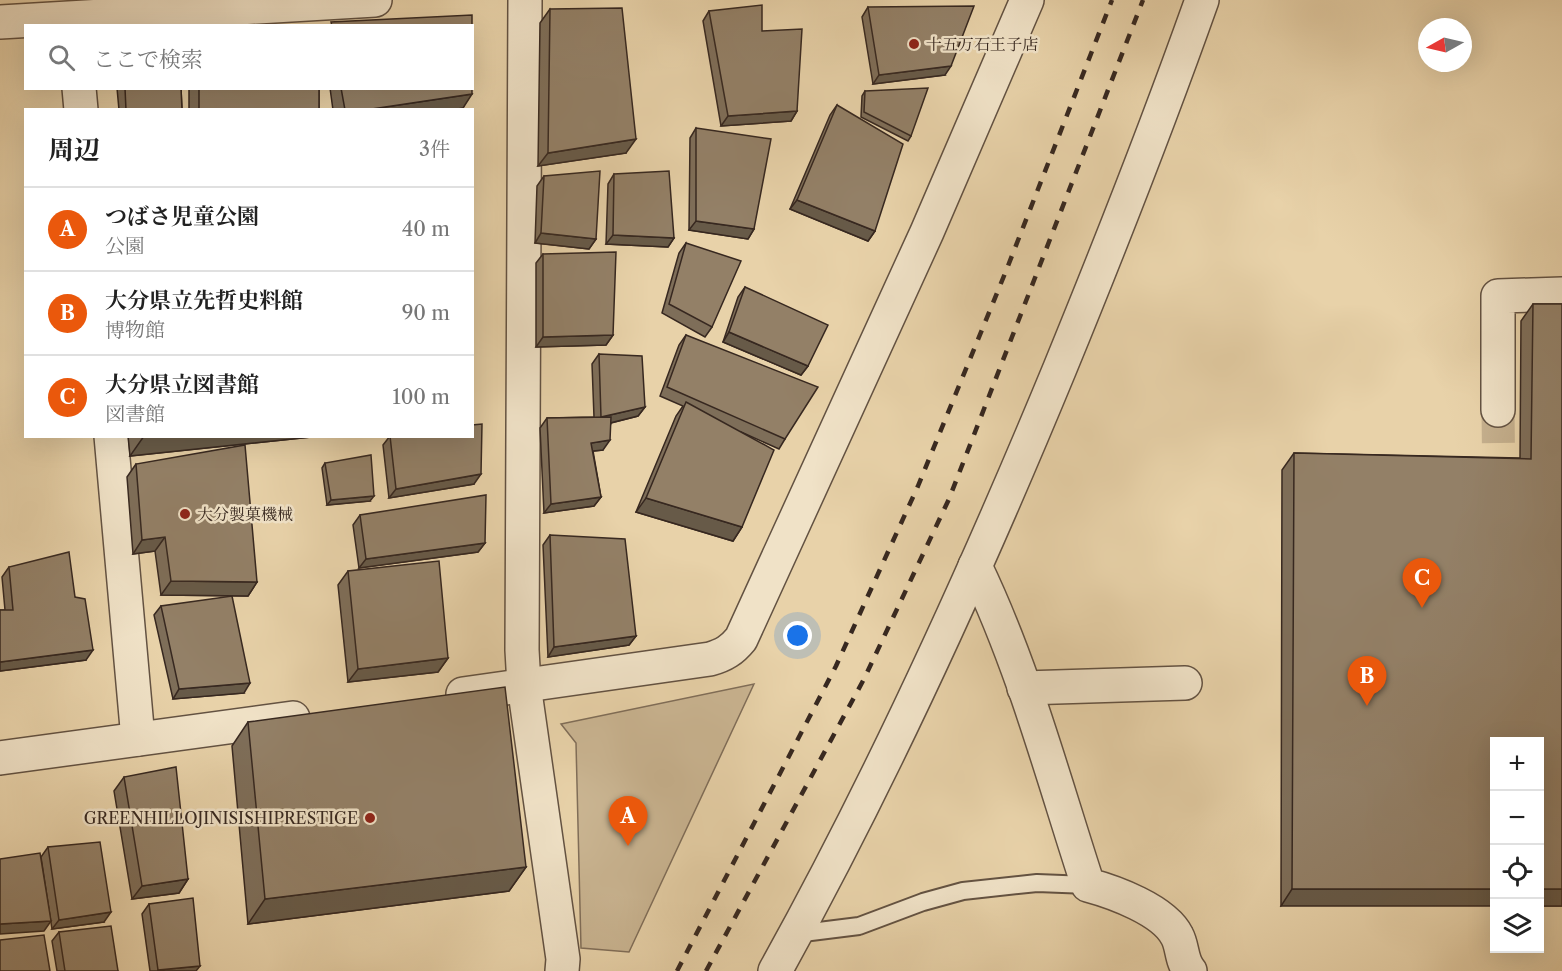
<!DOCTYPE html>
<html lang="ja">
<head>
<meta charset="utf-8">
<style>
  :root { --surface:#fff; --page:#f2f2f2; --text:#222; --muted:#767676; --line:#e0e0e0; --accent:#ea580c }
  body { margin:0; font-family:"Libre Caslon Text","Noto Serif JP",serif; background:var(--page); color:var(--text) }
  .controls { position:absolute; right:18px; bottom:18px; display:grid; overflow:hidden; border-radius:0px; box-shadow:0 6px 24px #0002 }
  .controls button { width:54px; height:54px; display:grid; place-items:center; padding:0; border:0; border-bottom:2px solid var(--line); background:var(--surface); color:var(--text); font:30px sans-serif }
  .compass { position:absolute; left:1418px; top:18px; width:54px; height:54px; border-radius:50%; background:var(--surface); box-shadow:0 6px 24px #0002; rotate:262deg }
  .you { position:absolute; left:798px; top:636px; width:21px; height:21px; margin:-15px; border:4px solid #fff; border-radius:50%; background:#1a73e8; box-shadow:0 0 0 9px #1a73e833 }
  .badge { display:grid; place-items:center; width:39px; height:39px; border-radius:50%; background:var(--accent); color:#fff; font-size:20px; font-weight:700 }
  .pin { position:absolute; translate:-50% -50px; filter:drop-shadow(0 2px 3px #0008) }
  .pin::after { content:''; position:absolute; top:32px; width:21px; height:18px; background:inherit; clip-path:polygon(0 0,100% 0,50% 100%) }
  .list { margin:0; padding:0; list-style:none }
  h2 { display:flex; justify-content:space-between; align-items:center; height:78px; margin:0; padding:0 24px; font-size:26px }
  h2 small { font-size:20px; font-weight:400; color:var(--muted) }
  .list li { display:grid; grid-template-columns:39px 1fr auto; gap:18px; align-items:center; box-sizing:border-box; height:84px; padding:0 24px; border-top:2px solid var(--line) }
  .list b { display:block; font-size:22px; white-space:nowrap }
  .list p { margin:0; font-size:20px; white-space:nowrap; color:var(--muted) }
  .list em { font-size:20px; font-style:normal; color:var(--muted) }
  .icon { flex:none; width:33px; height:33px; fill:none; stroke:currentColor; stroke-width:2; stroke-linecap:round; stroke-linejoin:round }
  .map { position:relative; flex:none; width:1562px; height:971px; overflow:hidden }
  .search { position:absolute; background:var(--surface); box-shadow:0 6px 24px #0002; left:24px; top:24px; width:450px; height:66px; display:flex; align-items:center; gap:15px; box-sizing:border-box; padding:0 21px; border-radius:0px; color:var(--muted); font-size:22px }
  .panel { position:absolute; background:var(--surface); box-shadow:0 6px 24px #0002; left:24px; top:108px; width:450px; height:330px; border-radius:0px }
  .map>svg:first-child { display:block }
  .green { fill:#cab592; stroke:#806e59; stroke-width:1.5 }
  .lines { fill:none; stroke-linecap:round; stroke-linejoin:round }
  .minor-tunnel { stroke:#c5b08e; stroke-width:33; stroke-dasharray:33 16; stroke-linecap:butt }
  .service-casing { stroke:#635242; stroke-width:20 }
  .minor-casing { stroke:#635242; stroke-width:36 }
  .tertiary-casing { stroke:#635242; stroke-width:36 }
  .service { stroke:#f0e2c7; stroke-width:16 }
  .minor { stroke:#f0e2c7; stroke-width:33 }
  .tertiary { stroke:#f0e2c7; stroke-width:33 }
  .rail { stroke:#372820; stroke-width:4.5; stroke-dasharray:10 10; stroke-linecap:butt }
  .wall { fill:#7e6e59; stroke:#372820; stroke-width:1.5 }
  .shaded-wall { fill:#675a48; stroke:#372820; stroke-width:1.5 }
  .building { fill:#938067; stroke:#372820; stroke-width:1.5 }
  .poi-dot { fill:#8f2418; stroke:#f0e2c7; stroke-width:2 }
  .labels { text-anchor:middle; stroke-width:5; stroke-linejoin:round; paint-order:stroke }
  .poi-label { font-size:16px; fill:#372820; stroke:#f0e2c7; text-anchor:start }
</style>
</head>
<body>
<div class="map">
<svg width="1562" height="971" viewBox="0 0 1562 971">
  <rect width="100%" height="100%" fill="#e8d2a9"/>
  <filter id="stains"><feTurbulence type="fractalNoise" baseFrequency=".00333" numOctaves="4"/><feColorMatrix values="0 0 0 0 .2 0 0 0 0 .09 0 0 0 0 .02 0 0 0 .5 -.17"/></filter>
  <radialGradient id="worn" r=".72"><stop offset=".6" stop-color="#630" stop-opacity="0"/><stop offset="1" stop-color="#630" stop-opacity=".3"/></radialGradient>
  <!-- green -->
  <path class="green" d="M754 684 629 952 581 948 576 743 561 724Z"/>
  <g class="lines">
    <!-- minor-tunnel -->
    <path class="minor-tunnel" d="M1498 410 1499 501"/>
    <defs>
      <path id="service" d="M795 934 859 926 923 902 963 891 1037 883 1088 885"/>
      <g id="minor">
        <path d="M525 0 522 650 524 685 563 959 562 971"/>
        <path d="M79 88 81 110"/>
        <path d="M1498 410V296L1562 294"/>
        <path d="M111 436 138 739"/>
        <path d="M975 566C1024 668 1053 778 1088 885 1114 892 1164 910 1177 936 1183 947 1181 961 1190 971"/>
        <path d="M1024 688 1185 683"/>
        <path d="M463 694 710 659C724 655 732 650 741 639L927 232 1027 0"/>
        <path d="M0 758 293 718"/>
        <path d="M775 971C883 777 975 574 1060 368 1110 246 1158 124 1202 0"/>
      </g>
      <path id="tertiary" d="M0 22 375 0"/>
    </defs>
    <!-- service casing -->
    <use href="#service" class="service-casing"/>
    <!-- minor casing -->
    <use href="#minor" class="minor-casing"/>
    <!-- tertiary casing -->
    <use href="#tertiary" class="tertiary-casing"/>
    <!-- service -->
    <use href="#service" class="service"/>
    <!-- minor -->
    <use href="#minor" class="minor"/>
    <!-- tertiary -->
    <use href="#tertiary" class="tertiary"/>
    <!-- rail -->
    <g class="rail">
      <path d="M677 971 836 666 918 486 1006 271 1112 0"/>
      <path d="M706 971 864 679 949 499 1143 0"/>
    </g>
  </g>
  <!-- wall -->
  <g class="wall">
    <path d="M868 7 945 75 873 84 862 17Z"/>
    <path d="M550 9 626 153 538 166 540 23Z"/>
    <path d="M709 11 762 31 797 111 791 121 721 126 703 21Z"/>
    <path d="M117 88H181L182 110H119Z"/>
    <rect x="189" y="88" width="130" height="22"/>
    <path d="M330 88H472L463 108 452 110H333Z"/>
    <path d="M865 91 911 136 908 141 861 117 862 96Z"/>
    <path d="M837 105 875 231 868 241 790 209 830 115Z"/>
    <path d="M696 128 754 229 748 239 689 230 690 138Z"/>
    <path d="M614 174 674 238 668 247 606 244 608 184Z"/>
    <path d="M544 176 596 239 589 249 535 243 537 186Z"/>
    <path d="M686 243 712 327 705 337 662 313 679 253Z"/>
    <path d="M543 254 613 335 606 345 536 347V263Z"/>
    <path d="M745 287 808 366 801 375 723 342 738 297Z"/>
    <path d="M1533 304H1562V906H1539V741L1281 906 1282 470 1294 453 1520 458 1521 321Z"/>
    <path d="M686 335 785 439 779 449 741 432 742 527 733 541 636 512 676 416 683 406 660 396 679 345Z"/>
    <path d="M599 354 645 407 638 416 611 423 603 450 593 451 601 497 594 506 544 513 540 428 547 418 594 417 592 364Z"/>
    <path d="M128 436H321L130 456Z"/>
    <path d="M390 436H472L474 484 389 498 383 445Z"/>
    <path d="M325 463 370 501 327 505 322 468Z"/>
    <path d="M136 464 257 582 248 596 161 595 155 551 133 554 127 477Z"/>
    <path d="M360 515 485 543 478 552 359 568 353 525Z"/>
    <path d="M550 535 636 636 629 645 548 657 543 545Z"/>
    <path d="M9 567 75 597 86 660 0 671V610H5L2 577Z"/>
    <path d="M348 571 448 658 438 672 348 682 338 585Z"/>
    <path d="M161 606 244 693 173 699 154 615Z"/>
    <path d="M248 722 526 867 509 891 248 924 232 746Z"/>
    <path d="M124 777 188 879 179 893 132 899 114 791Z"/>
    <path d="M48 847 104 922 52 929 41 857Z"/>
    <path d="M149 904 196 971H150L142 914Z"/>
    <path d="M59 932 118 971H57L52 941Z"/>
  </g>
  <!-- shaded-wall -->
  <g class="shaded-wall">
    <path d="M951 66 945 75 873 84 879 75Z"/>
    <path d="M472 94 463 108 452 110H365Z"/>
    <path d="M797 111 791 121 721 126 728 116Z"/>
    <path d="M636 139 626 153 538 166 548 153Z"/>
    <path d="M797 200 875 231 868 241 790 209Z"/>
    <path d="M696 221 754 229 748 239 689 230Z"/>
    <path d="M541 233 596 239 589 249 535 243Z"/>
    <path d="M613 235 674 238 668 247 606 244Z"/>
    <path d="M729 332 808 366 801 375 723 342Z"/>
    <path d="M613 335 606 345 536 347 543 337Z"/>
    <path d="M645 407 638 416 594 427 601 417Z"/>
    <path d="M144 436H321L130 456Z"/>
    <path d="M610 440 603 450 584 452 591 443Z"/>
    <path d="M481 474 474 484 389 498 396 489Z"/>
    <path d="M374 496 370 501 327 505 331 500Z"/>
    <path d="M601 497 594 506 544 513 551 504Z"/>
    <path d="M646 498 742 527 733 541 636 512Z"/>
    <path d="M165 537 155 551 133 554 142 540Z"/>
    <path d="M485 543 478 552 359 568 366 559Z"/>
    <path d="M171 581 257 582 248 596 161 595Z"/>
    <path d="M636 636 629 645 548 657 554 647Z"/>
    <path d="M93 650 86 660 0 671V662Z"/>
    <path d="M448 658 438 672 348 682 358 669Z"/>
    <path d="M250 683 244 693 173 699 179 689Z"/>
    <path d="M526 867 509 891 248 924 265 899Z"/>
    <path d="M188 879 179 893 132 899 142 886Z"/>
    <path d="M1292 889H1494V906H1281Z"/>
    <rect x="1539" y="889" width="23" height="17"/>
    <path d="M111 912 104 922 52 929 59 920Z"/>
    <path d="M51 921 44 931 0 934V924Z"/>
    <path d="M200 966 196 971H158V970Z"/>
  </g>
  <!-- building -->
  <g class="building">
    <path d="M762 5V31L802 29 797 111 728 116 709 11Z"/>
    <path d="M974 6 951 66 879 75 868 7Z"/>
    <path d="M622 8 636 139 548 153 550 9Z"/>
    <path d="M472 15V26H332L331 22Z"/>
    <path d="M125 88H181L182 110H126Z"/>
    <rect x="199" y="88" width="120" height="22"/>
    <path d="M341 88H472V94L365 110H345Z"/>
    <path d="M928 88 911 136 864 112 865 91Z"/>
    <path d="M837 105 903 144 875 231 797 200Z"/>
    <path d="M696 128 771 139 754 229 696 221Z"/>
    <path d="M600 171 596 239 541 233 544 176Z"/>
    <path d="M669 171 674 238 613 235 614 174Z"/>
    <path d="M686 243 741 261 712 327 669 304Z"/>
    <path d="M616 252 613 335 543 337V254Z"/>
    <path d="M745 287 828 325 808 366 729 332Z"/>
    <path d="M1533 304H1562V889H1539V741H1494V889H1292L1294 453 1531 459Z"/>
    <path d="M686 335 818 387 785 439 667 387Z"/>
    <path d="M599 354 642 356 645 407 601 417Z"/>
    <path d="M686 402 774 450 742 527 646 498Z"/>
    <path d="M611 417 610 440 591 443 601 497 551 504 547 418Z"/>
    <path d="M482 424 481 474 396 489 390 436H472V425Z"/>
    <path d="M245 445 257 582 171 581 165 537 142 540 136 464Z"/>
    <path d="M371 455 374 496 331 500 325 463Z"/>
    <path d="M486 495 485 543 366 559 360 515Z"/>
    <path d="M550 535 625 539 636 636 554 647Z"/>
    <path d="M69 552 75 597 85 599 93 650 0 662V610H13L9 567Z"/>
    <path d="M439 561 448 658 358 669 348 571Z"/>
    <path d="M232 596 250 683 179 689 161 606Z"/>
    <path d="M505 687 526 867 265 899 248 722Z"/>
    <path d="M176 767 188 879 142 886 124 777Z"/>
    <path d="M100 842 111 912 59 920 48 847Z"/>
    <path d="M40 853 51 921 0 924V859Z"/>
    <path d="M193 898 200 966 158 970 149 904Z"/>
    <path d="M111 926 118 971H65L59 932Z"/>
    <path d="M44 935 50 971H0V940Z"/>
  </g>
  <!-- markers -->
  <g class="poi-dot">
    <circle cx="914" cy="44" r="6"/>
    <circle cx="185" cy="514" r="6"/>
    <circle cx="370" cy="818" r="6"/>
  </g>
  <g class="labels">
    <!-- poi labels -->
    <g class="poi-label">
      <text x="926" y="50">十五万石王子店</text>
      <text x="197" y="520">大分製菓機械</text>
      <text x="358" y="824" text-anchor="end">GREENHILLOJINISISHIPRESTIGE</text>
    </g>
  </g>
  <rect width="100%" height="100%" filter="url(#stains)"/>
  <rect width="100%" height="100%" fill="url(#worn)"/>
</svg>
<div class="controls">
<button>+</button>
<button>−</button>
<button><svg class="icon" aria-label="locate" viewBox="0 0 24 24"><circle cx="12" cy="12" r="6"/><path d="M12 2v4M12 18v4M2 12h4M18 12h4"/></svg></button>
<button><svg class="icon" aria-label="layers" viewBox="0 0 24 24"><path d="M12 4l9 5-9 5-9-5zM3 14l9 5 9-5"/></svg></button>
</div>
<svg class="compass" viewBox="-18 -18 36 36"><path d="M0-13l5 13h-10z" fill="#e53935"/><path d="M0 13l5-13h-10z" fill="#767676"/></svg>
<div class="you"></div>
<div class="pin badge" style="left:628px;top:846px">A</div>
<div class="pin badge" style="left:1367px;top:706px">B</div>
<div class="pin badge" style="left:1422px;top:608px">C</div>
<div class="search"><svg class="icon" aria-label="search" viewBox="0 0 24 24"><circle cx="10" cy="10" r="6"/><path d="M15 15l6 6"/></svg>ここで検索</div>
<section class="panel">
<h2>周辺<small>3件</small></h2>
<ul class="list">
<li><span class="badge">A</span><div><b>つばさ児童公園</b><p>公園</p></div><em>40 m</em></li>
<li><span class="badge">B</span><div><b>大分県立先哲史料館</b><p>博物館</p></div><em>90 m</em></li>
<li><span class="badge">C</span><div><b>大分県立図書館</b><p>図書館</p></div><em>100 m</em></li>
</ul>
</section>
</div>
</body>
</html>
